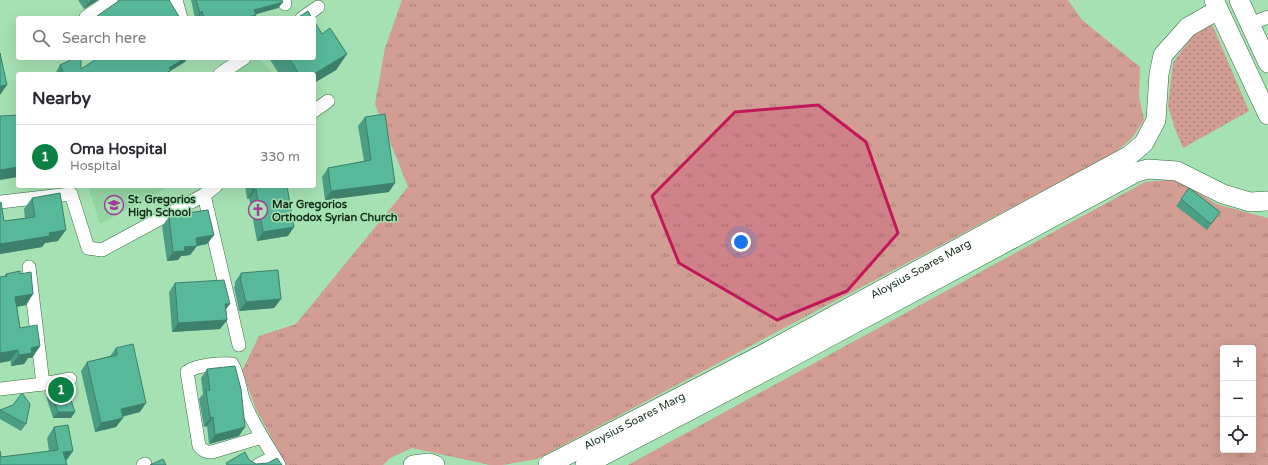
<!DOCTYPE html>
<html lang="en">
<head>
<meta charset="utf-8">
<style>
  :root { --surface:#fff; --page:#f2f2f3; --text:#2b2b33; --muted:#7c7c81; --line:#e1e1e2; --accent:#0b8043 }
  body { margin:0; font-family:"Varela Round",sans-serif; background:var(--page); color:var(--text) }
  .controls { position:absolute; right:12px; bottom:12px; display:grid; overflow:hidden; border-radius:4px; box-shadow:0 4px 16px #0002 }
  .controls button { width:36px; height:36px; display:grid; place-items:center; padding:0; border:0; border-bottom:1px solid var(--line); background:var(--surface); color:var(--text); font:20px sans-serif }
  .you { position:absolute; left:741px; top:242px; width:14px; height:14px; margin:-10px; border:3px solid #fff; border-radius:50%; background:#1a73e8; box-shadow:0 0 0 6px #1a73e833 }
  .badge { display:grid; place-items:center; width:26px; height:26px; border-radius:50%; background:var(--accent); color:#fff; font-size:13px; font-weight:700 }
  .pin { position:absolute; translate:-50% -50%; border:2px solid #fff; box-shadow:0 1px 4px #0006 }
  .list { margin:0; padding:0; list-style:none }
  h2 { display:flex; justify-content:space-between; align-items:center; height:52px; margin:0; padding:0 16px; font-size:17px }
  h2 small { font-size:13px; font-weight:400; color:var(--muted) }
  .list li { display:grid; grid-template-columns:26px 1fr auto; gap:12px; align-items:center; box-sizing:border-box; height:64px; padding:0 16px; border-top:1px solid var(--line) }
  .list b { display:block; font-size:15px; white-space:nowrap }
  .list p { margin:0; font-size:13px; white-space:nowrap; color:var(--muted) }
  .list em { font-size:13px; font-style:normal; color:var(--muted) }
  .icon { flex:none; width:22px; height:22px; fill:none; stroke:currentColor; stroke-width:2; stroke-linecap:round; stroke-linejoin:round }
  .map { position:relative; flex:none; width:1268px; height:465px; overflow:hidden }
  .search { position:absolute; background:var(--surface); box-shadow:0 4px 16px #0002; left:16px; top:16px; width:300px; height:44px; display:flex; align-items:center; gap:10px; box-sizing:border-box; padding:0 14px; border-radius:4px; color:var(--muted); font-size:15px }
  .panel { position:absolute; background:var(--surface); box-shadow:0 4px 16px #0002; left:16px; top:72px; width:300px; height:116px; border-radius:4px }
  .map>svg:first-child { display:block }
  .built { fill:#93d6a2 }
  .grass { fill:url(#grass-tufts); fill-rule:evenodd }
  .park { fill:url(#park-dots) }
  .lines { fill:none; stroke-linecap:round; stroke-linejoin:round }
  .minor-casing { stroke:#326b41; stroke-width:14 }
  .secondary-casing { stroke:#326b41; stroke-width:20 }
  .minor { stroke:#fff; stroke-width:13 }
  .secondary { stroke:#fff; stroke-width:19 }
  .wall { fill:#4b9e84 }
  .shaded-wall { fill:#3d816c }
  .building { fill:#57b89a; stroke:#3d816c }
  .marked { fill:#c2185b; fill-opacity:0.2; stroke:#c2185b; stroke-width:3; stroke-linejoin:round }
  .labels { text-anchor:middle; stroke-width:3; stroke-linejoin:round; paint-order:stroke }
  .poi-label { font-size:11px; font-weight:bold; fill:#152d1b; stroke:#a5e1b2; text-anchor:start }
  .street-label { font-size:11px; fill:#152d1b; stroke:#a5e1b2 }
</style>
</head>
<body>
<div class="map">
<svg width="1268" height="465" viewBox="0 0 1268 465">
  <defs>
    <pattern id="grass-tufts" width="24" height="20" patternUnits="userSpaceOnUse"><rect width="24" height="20" fill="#d29d93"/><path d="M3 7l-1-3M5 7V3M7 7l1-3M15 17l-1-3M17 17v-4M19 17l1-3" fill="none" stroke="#a98077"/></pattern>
    <pattern id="park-dots" width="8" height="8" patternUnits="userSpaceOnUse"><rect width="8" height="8" fill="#d29d93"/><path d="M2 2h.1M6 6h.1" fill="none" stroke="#a98077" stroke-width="1.8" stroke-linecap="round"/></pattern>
  </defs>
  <rect width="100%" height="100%" fill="#a5e1b2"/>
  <!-- built -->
  <g class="built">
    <path d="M251 58H259L273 74H232Z"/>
    <path d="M88 186H170L100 224Z"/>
  </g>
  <!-- grass -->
  <g class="grass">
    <path d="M402 0H1068L1082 20 1140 67 1139 97 1144 120 1132 138 1113 154 537 459 502 465H490L412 448 390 458 383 465H286L256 409 242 371 259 336 296 324 408 187 375 104 385 48Z"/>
    <path d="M1177 179 1216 204 1268 218V465H628L1145 182ZM1223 348H1253V450H1223Z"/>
  </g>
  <!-- park -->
  <path class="park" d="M1211 22 1249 111 1183 148 1175 129 1168 106 1173 63 1195 32Z"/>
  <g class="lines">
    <defs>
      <g id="minor">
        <path d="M176 0 181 18"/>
        <path d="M284 0 285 4"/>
        <path d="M86 17 111 0"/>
        <path d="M302 18 318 7"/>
        <path d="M1250 24 1268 17"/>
        <path d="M220 74 244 58"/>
        <path d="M314 111 328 101"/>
        <path d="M204 195 239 345"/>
        <path d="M0 202 71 194 88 248 102 250 204 195 216 186"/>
        <path d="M29 267 43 384 70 379"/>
        <path d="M0 389 43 384"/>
        <path d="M262 437 212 452C206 452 203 451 199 446L187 372C195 365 222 363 232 364 238 372 240 392 244 402 253 424 267 445 279 465"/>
        <path d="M143 465 145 464"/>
        <path d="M258 465 274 457"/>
      </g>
      <g id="secondary">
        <path d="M1214 0 1268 115"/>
        <path d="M1239 0 1268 63"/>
        <path d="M413 465 429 463 435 465"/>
        <path id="s1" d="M548 465 769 351 1130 155 1144 143 1156 120 1159 74 1163 55 1188 27 1218 10"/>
        <path d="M585 465 777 365 1137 172 1148 169 1177 171 1223 194 1250 202 1268 201"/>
      </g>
    </defs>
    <!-- minor casing -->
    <use href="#minor" class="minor-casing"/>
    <!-- secondary casing -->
    <use href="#secondary" class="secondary-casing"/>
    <!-- minor -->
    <use href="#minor" class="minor"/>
    <!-- secondary -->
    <use href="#secondary" class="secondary"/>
  </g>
  <!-- wall -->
  <g class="wall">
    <path d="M78 0H98L84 9Z"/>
    <path d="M191 0H282L283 2 278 8 255 14 253 18H195Z"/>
    <path d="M322 34 347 54 336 70 314 83V74H279L269 58H314Z"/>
    <path d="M81 58V69L98 58H187L185 62 170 71 168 74H57L56 72 60 65Z"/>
    <path d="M365 117 389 192 325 200 322 177 328 168 364 161 358 126Z"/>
    <path d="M245 186H287L288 236 257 241 249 198 247 199Z"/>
    <path d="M1189 188 1220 212 1207 230 1176 206Z"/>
    <path d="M32 198 58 241 45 243 42 247 0 254V203L4 221 25 218 24 209Z"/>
    <path d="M169 217 214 235 207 244 197 246 190 255 181 256 178 260 167 261 162 226Z"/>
    <path d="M241 273 281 299 274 308 239 311 234 287 235 286V282Z"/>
    <path d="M6 274H20L33 294 26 305 17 307 20 328 40 346 32 358H28L24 364 11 366 4 276Z"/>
    <path d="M175 283 226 309 227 320 220 329 172 332 169 292Z"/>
    <path d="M116 348 140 412 122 417 116 427 95 432 81 371 87 362 110 356Z"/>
    <path d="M207 369 239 436 209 444 207 426 204 427 199 399 203 394 201 378Z"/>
    <path d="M51 386 71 418H53L47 399V393Z"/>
    <path d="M0 410 26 424 21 431 0 419Z"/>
    <path d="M54 427 73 451 66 461 1 457 49 451 47 438Z"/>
  </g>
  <!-- shaded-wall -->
  <g class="shaded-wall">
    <path d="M92 0H98L84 9 88 3Z"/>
    <path d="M283 2 278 8 250 16 254 10Z"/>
    <path d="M202 11 198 18H196L200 13Z"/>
    <path d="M256 15 253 18H244Z"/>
    <path d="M347 54 336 70 314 83V74Z"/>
    <path d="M185 58H187L185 62 170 71 168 74H165L169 68Z"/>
    <path d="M7 85 0 95V86Z"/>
    <path d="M18 167V177L0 180V170Z"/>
    <path d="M395 183 389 192 325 200 331 191Z"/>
    <path d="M256 189 249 198 247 199 253 190Z"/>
    <path d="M294 227 288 236 257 241 263 232Z"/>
    <path d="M66 230 58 241 45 243 42 247 0 254V244L49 233Z"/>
    <path d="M214 235 207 244 197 246 190 255 181 256 178 260 167 261 173 252 184 247 196 238Z"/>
    <path d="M33 294 26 305 8 308 15 297Z"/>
    <path d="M281 299 274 308 239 311 246 302Z"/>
    <path d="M225 304H230L223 313Z"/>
    <path d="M227 320 220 329 172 332 178 323Z"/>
    <path d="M40 346 32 358H28L24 364 11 366 19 355 31 348Z"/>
    <path d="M18 350 10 361 0 363V353Z"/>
    <path d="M146 403 140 412 114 418 121 409Z"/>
    <path d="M58 412H75L71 418H53Z"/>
    <path d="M213 417 207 426 204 427 210 418Z"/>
    <path d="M123 418 116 427 95 432 101 423Z"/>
    <path d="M245 427 239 436 209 444 215 435Z"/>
    <path d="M73 451 65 462 63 452Z"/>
  </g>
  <!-- building -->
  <g class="building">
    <path d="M86 0H92L88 3Z"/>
    <path d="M120 0H169L180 18H97V16Z"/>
    <path d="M196 0H282L283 2 254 10 256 15 244 18H204L202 11 200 13Z"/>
    <path d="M308 11 312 18H297Z"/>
    <path d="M314 21 322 34 330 28 347 54 314 74H299L289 58H314Z"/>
    <path d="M0 53 7 85 0 86Z"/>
    <path d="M75 58H81V69L98 58H185L169 68 171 70 165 74H64L60 65Z"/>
    <path d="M385 114 395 183 331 191 328 168 371 160 365 117Z"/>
    <path d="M18 115V167L0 170V116Z"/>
    <path d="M253 186H287L294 227 263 232 256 189 253 190Z"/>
    <path d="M1189 188 1220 212 1211 224 1181 199Z"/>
    <path d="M60 193 66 230 49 233 50 236 0 244V203L1 202 4 221 35 217 32 198Z"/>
    <path d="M208 210 214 235 196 238 197 246 184 247 185 251 173 252 169 217 174 215Z"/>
    <path d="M278 270 281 299 246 302 240 278H241V273Z"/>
    <path d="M20 271V274L31 272 33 294 15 297 20 328 37 325 40 346 31 348 32 353 19 355 18 350 0 353V277L7 276 6 274Z"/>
    <path d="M224 280 230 304H225L227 320 178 323 175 283Z"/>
    <path d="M133 344 146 403 121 409 123 418 101 423 87 362 117 355 116 348Z"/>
    <path d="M235 366 241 389 245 427 215 435 213 417 210 418 206 390H210L207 369Z"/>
    <path d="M66 385 75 412H58L51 393V386Z"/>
    <path d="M22 393 30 404 26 424 0 410 13 405Z"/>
    <path d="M68 425 73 451 63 452 67 465H0V451L1 457 58 450 54 427Z"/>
    <path d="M245 452 249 460 256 464 268 463 277 458 282 465H227L226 463Z"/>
    <path d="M163 459 166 465H150Z"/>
  </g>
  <!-- marked area -->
  <path class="marked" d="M818 105 866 142 898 233 847 291 777 320 679 263 652 196 735 112Z"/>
  <!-- icons -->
  <defs>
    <symbol id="school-ring" viewBox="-11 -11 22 22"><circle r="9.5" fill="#a5e1b2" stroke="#a63c9e" stroke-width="1.5"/><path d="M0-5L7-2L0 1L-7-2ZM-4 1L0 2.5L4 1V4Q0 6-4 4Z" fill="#a63c9e"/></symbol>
    <symbol id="church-ring" viewBox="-11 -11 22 22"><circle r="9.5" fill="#a5e1b2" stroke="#a63c9e" stroke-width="1.5"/><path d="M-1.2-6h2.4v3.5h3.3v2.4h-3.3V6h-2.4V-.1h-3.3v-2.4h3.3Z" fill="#a63c9e"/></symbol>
  </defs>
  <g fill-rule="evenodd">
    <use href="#school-ring" x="103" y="194" width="22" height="22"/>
    <use href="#church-ring" x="247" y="199" width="22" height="22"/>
  </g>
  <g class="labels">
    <!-- poi labels -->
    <g class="poi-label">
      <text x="128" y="203">St. Gregorios<tspan x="128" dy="13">High School</tspan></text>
      <text x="272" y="208">Mar Gregorios<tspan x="272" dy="13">Orthodox Syrian Church</tspan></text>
    </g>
    <!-- street labels -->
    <g class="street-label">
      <text dy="4" stroke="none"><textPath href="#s1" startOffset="421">Aloysius Soares Marg</textPath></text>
      <text dy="4" stroke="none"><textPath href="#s1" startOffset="97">Aloysius Soares Marg</textPath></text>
    </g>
  </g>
</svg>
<div class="controls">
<button>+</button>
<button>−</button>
<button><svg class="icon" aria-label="locate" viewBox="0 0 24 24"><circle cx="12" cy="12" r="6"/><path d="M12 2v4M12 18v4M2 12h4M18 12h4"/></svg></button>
</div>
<div class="you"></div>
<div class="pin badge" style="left:61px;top:390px">1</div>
<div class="search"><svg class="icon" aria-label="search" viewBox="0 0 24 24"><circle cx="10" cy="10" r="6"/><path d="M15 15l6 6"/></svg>Search here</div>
<section class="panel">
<h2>Nearby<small></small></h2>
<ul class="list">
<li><span class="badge">1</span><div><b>Oma Hospital</b><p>Hospital</p></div><em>330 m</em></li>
</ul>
</section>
</div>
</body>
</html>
